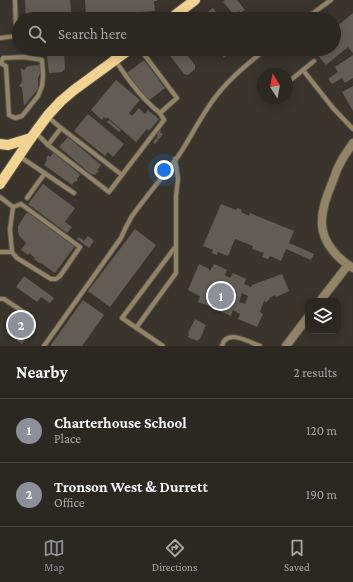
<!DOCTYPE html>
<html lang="en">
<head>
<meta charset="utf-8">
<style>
  :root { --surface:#2b2822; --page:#37342f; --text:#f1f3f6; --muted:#a6a6a5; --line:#474440; --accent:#8c9099 }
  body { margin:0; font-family:"Crimson Pro",serif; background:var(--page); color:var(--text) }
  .controls { position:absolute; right:12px; bottom:12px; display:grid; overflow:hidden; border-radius:8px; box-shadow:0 2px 10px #0003 }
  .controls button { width:36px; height:36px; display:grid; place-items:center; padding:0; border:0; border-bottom:1px solid var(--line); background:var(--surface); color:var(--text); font:20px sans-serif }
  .compass { position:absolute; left:257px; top:68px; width:36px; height:36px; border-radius:50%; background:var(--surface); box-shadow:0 2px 10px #0003; rotate:349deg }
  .you { position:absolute; left:164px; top:170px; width:14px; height:14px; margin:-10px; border:3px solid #fff; border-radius:50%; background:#1a73e8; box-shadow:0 0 0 6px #1a73e833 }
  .badge { display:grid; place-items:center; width:26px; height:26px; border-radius:50%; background:var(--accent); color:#fff; font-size:13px; font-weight:700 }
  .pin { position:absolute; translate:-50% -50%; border:2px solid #fff; box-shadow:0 1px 4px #0006 }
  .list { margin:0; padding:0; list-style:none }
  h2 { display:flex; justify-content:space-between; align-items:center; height:52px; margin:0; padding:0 16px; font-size:17px }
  h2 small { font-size:13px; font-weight:400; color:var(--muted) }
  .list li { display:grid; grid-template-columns:26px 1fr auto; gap:12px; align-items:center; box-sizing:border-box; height:64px; padding:0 16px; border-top:1px solid var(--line) }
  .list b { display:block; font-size:15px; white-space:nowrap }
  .list p { margin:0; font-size:13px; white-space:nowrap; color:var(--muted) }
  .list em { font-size:13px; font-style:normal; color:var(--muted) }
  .icon { flex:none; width:22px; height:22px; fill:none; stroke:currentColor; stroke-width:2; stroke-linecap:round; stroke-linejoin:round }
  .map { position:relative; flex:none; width:353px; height:346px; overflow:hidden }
  .search { position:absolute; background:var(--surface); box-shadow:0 2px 10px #0003; left:12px; right:12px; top:12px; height:44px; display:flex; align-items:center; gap:10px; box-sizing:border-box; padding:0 14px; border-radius:22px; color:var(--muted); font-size:15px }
  .sheet { height:180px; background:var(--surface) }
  nav { display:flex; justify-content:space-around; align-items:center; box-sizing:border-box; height:56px; border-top:1px solid var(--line); background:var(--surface); font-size:11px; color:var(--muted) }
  nav a { display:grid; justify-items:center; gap:2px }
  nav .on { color:var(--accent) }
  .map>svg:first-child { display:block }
  .building { fill:#615c54; fill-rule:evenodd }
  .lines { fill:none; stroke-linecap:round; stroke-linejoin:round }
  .service-casing { stroke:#57534c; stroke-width:6 }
  .minor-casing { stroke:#57534c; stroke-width:10 }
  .primary-casing { stroke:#57534c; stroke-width:12 }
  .service { stroke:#948466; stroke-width:4 }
  .minor { stroke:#948466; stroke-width:8 }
  .primary { stroke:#f3d392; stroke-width:10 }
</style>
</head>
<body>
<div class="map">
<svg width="353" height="346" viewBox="0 0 353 346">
  <rect width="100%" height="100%" fill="#39352d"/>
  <!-- building -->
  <g class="building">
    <path d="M25 0H70L72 19H26Z"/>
    <path d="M85 0H157V1H154L155 11 112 14V19H88V16H86Z"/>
    <path d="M225 0H237L245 10 240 13 239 11 234 15 223 2Z"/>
    <path d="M213 8 221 19H200L203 15Z"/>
    <path d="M353 13V53L348 47 326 65 312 49H334V29Z"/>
    <path d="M46 49H64L65 69 62 72 49 73Z"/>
    <path d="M165 49H182L195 65V69L188 75 184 74Z"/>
    <path d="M218 49H236L224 58Z"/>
    <path d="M353 55V78L345 83 342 78 332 84 328 79 338 72 335 67Z"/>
    <path d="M144 60 165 88 148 101 127 73Z"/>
    <path d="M40 64V74L38 78V89L24 106 22 88 19 86 22 82 21 68 24 70 28 66 38 65Z"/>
    <path d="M116 80 140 100 129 113 132 116 139 108 145 114 148 110 159 119 149 131 147 129 136 142 107 117 106 119 104 117 102 120 91 110Z"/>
    <path d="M353 86V111L342 92Z"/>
    <path d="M88 114 124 144 113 157 108 152 105 156 74 131Z"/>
    <path d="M109 120 121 130 119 132 107 122Z"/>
    <path d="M160 129 161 131 160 132 163 134 155 144 153 142 158 136 156 134Z"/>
    <path d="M68 137 101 165 97 170 99 171 95 175 93 174 92 175 59 147Z"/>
    <path d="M54 152 80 175 77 179 78 180 76 182 75 181 72 185 44 165 47 160 46 159 48 155 50 157Z"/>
    <path d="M43 184 75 208 65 222 72 227 67 233 28 204Z"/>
    <path d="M221 204 236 210 237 208 242 210 241 212 249 216 250 213 294 231 289 243 314 254 311 260 286 249 281 261 270 256 268 259 262 257 264 253 252 249 253 246 235 239 228 256 218 252 217 255 212 253 213 250 203 246Z"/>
    <path d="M27 212 75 246 55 273 41 263V264L34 259 35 258 29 253 28 255 21 250 26 243 22 239 19 235 18 232V226Z"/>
    <path d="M135 229 156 245 110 307 88 291Z"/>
    <path d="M88 236 94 241 89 248 77 239 79 237 84 241Z"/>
    <path d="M199 264 209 269V270L210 271 214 264 227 270 225 275 230 278 233 273 246 279 244 284 251 287 252 285 282 274 289 291 276 297 275 295 269 298 270 299 266 302 264 301 260 312 263 314 257 327 238 319 240 314 233 310 231 316 218 310 220 304 214 302 212 307 198 302 200 296 188 290ZM242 293 248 296 245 304 239 302Z"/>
    <path d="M24 276 54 298 50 303 41 297 37 302 16 287Z"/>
    <path d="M83 300 104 315 82 346H50Z"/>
    <path d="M19 315 35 327 22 344 6 333Z"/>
    <path d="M195 319 206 325 200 339H199L197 341 188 337 189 334 188 333Z"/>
  </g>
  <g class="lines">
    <defs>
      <g id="service">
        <path d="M305 19 331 0"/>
        <path d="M0 38 16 36 15 0"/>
        <path d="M108 49C122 71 139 97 160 113L177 98 140 49"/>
        <path d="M314 61 303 70 333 108 353 129"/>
        <path d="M0 63 6 66 9 115 15 118 22 116 38 96 42 86 43 76 42 60 24 57 3 58 1 63"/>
        <path d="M287 83 303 70"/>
        <path d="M48 117 61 128 48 145"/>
        <path d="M61 128 122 175"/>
        <path d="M36 133 48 145 109 192 164 120 160 113"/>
        <path d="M19 156 74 193"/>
        <path d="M0 197 13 207"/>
        <path d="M27 198 45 173"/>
        <path d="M21 204 80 247 60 276 56 279H51L17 258 12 252 10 229 13 207Z"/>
        <path d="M0 252H12"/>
        <path d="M0 299H4L31 317"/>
        <path d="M136 328 176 273V247"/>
        <path d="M44 346 121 238 125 229 132 216C147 195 164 176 179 155 192 135 202 114 217 95 231 77 249 63 266 49"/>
        <path d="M163 346 122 318 176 246V196L178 179 175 159"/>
        <path d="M222 346C226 328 249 342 260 346"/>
      </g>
      <g id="minor">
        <path d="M353 143C349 150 343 156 340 164 337 168 336 173 334 178 328 193 321 209 322 225 323 243 338 259 353 268"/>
        <path d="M320 301 348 265"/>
        <path d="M286 346 308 317"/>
      </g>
      <g id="primary">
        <path d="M170 19 195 0"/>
        <path d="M0 144 8 145 31 138"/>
        <path d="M0 184 31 138 48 115 61 101 74 90 130 49"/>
      </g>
    </defs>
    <!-- service casing -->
    <use href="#service" class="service-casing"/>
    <!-- minor casing -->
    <use href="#minor" class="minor-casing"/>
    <!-- primary casing -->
    <use href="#primary" class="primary-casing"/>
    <!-- service -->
    <use href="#service" class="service"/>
    <!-- minor -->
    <use href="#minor" class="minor"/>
    <!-- primary -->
    <use href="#primary" class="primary"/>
  </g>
</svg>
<div class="controls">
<button><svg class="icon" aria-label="layers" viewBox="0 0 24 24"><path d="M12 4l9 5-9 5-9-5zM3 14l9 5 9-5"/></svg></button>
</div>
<svg class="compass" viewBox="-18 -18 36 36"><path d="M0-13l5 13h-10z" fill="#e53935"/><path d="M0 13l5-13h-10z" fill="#a6a6a5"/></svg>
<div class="you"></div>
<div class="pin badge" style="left:221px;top:296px">1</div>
<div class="pin badge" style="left:21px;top:325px">2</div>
<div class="search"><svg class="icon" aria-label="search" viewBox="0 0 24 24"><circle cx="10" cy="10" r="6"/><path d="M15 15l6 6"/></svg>Search here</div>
</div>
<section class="sheet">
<h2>Nearby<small>2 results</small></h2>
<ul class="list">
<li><span class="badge">1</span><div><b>Charterhouse School</b><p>Place</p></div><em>120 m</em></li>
<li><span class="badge">2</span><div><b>Tronson West &amp; Durrett</b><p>Office</p></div><em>190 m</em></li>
</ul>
</section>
<nav>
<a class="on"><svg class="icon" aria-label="map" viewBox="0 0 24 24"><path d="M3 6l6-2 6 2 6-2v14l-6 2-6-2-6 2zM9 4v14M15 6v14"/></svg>Map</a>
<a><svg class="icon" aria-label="directions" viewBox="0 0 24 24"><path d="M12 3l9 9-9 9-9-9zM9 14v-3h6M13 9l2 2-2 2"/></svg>Directions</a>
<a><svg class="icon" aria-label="saved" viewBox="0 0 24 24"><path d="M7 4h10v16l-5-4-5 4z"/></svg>Saved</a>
</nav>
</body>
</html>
